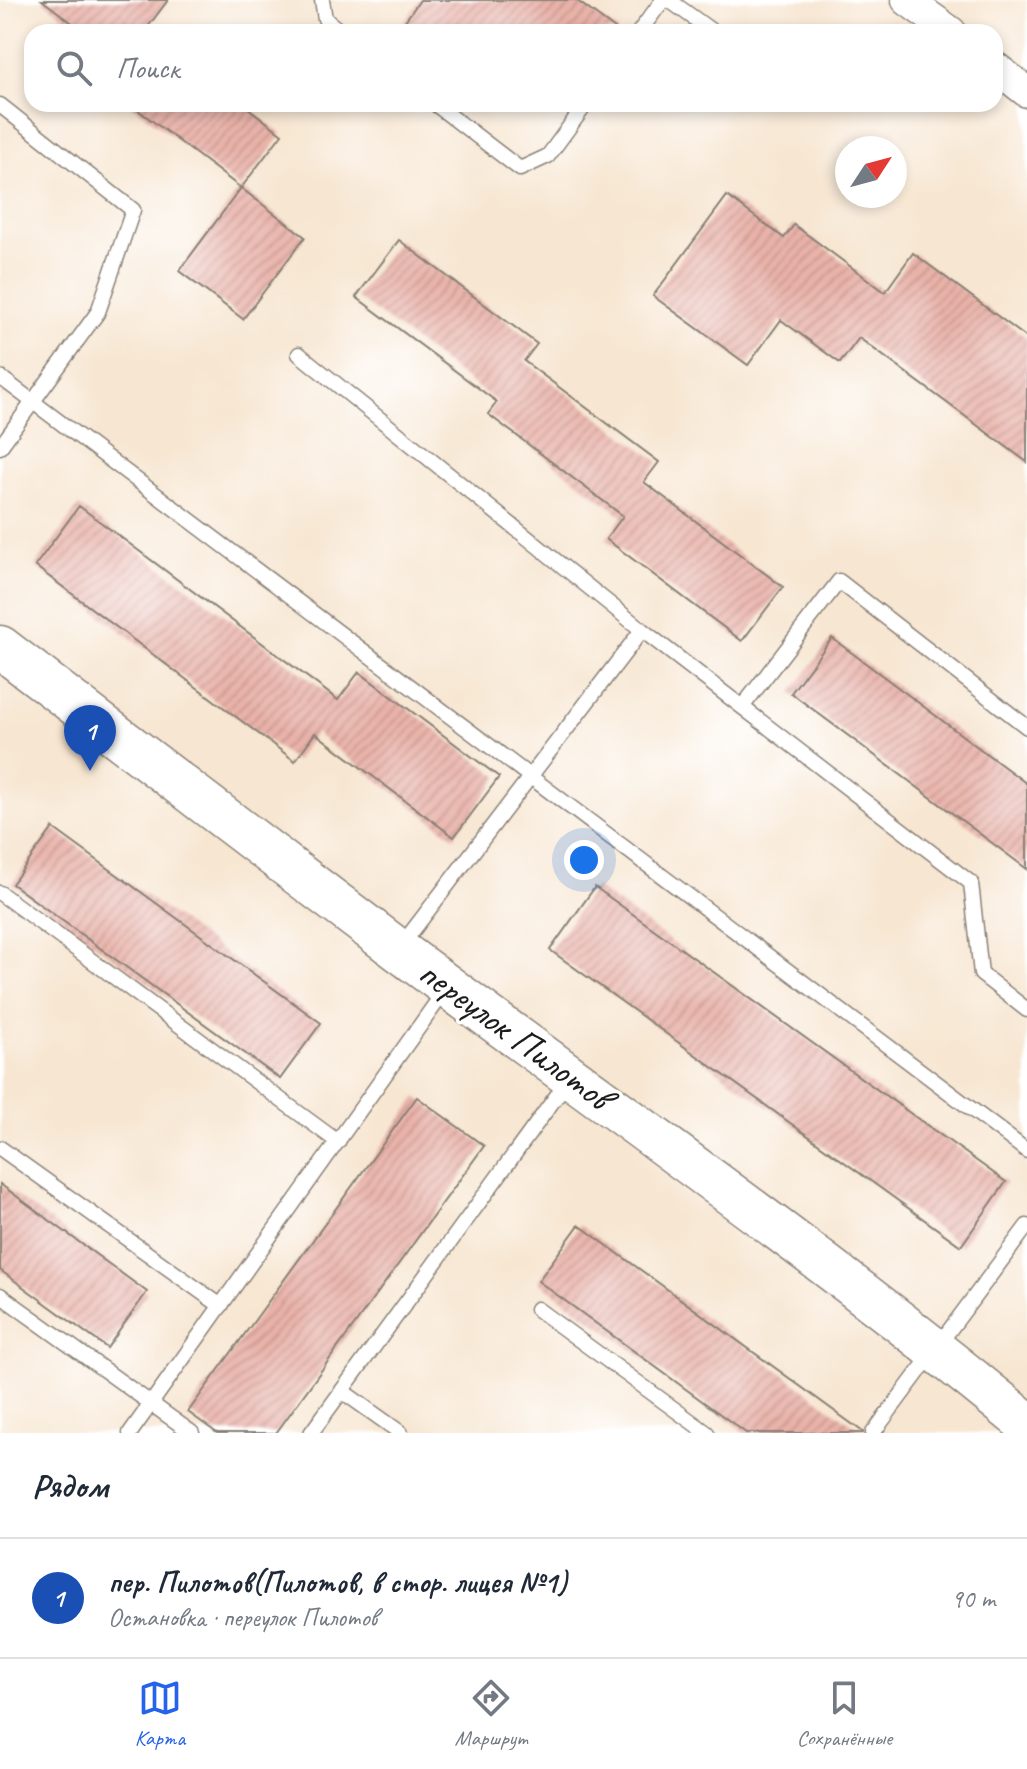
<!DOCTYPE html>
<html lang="ru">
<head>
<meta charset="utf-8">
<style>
  :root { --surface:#fff; --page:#f6f6f7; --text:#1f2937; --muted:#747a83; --line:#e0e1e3; --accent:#2563eb }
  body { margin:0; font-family:Caveat,sans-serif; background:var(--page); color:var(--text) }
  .compass { position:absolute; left:835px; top:136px; width:72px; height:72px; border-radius:50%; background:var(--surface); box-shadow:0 4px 12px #0003; rotate:54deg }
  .you { position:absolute; left:584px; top:860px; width:28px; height:28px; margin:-20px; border:6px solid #fff; border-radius:50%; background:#1a73e8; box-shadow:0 0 0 12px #1a73e833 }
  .badge { display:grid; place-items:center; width:52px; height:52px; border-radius:50%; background:var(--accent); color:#fff; font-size:26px; font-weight:700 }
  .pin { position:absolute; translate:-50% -66px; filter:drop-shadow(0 2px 4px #0008) }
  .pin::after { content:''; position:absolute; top:42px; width:28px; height:24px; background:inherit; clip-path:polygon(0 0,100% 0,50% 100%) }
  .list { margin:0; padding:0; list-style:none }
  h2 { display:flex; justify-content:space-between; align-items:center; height:104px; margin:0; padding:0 32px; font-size:34px }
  h2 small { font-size:26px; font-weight:400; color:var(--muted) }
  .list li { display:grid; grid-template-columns:52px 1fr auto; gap:24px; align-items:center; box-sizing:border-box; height:120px; padding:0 32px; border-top:2px solid var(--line) }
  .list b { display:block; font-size:30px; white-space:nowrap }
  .list p { margin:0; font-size:26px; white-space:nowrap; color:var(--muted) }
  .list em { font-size:26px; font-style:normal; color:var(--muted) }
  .icon { flex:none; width:44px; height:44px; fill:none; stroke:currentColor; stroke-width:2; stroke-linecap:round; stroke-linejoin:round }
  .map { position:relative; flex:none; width:1027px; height:1433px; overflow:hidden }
  .search { position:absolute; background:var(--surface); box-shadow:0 4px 12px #0003; left:24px; right:24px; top:24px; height:88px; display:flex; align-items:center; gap:20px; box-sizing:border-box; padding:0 28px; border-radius:24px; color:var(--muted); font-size:30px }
  .sheet { height:224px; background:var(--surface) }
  nav { display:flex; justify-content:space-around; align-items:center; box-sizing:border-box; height:112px; border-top:2px solid var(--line); background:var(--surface); font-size:22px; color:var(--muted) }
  nav a { display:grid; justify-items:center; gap:4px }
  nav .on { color:var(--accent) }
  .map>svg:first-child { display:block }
  .building { fill:url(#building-hatch) }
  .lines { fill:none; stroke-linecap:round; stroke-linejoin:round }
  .service-casing { stroke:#8a8176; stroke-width:17 }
  .minor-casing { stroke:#8a8176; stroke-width:33 }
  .secondary-casing { stroke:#8a8176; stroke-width:45 }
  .service { stroke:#fff; stroke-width:14 }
  .minor { stroke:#fff; stroke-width:30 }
  .secondary { stroke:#fff; stroke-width:42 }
  .labels { text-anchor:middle; stroke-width:7; stroke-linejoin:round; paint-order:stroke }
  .street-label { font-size:38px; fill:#1c1c1c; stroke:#fff }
</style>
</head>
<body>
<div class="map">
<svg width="1027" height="1433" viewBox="0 0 1027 1433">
  <defs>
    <pattern id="building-hatch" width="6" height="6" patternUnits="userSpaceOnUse" patternTransform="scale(2)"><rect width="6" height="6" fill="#e9b2a9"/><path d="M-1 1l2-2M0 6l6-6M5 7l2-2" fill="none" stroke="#c79891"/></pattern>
  </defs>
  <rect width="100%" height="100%" fill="#fff"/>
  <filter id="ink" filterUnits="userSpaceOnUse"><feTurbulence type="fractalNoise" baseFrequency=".0125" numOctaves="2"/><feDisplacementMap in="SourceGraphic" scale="16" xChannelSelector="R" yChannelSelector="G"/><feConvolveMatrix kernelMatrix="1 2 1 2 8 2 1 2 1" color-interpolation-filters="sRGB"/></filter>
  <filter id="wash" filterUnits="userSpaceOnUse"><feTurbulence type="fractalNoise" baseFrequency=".006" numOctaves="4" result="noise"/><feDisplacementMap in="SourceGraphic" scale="32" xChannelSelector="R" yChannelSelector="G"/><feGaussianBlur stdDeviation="1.8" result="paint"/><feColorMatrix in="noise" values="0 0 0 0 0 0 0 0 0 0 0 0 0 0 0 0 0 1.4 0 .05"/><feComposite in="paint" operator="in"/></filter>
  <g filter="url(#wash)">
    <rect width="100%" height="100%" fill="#f7e6d1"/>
    <g id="blocks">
      <!-- building -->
      <g class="building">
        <path d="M42 0H168L144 32H84Z"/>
        <path d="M420 0H576L619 32H397Z"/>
        <path d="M130 104H243L282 134 241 188Z"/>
        <path d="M241 188 305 237 243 319 179 271Z"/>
        <path d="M727 196 784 238 794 225 885 292 913 253 1027 338V462L859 338 840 363 781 320 748 365 653 296Z"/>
        <path d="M399 240 537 344 524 361 659 462 644 482 783 587 742 641 606 539 623 516 488 414 497 402 356 297Z"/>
        <path d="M79 506 338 700 359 672 499 777 454 837 315 733 295 761 35 566Z"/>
        <path d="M832 638 1027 784V869L791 693Z"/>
        <path d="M53 828 321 1023 280 1079 12 884Z"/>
        <path d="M595 887 1006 1182 961 1246 550 950Z"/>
        <path d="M417 1097 484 1146 276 1433H217L188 1412Z"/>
        <path d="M0 1184 147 1292 107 1348 0 1270Z"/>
        <path d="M579 1225 863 1432V1433H746L538 1281Z"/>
      </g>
    </g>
  </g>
  <g filter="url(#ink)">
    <use href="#blocks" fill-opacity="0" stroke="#8a8176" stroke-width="2"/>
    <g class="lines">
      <defs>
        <g id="service">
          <path d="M322 0 325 19 341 32"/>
          <path d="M669 0 713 32"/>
          <path d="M639 32 663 0"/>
          <path d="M435 104 520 169 548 156 586 104"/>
          <path d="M0 105 133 210 98 312 0 447"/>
          <path d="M299 354 642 630 401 946"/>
          <path d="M0 377 1027 1151"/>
          <path d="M642 630 971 883 981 974 1027 1010"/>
          <path d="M743 706 839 581 1027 727"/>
          <path d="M0 893 338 1142"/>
          <path d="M0 1148 221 1306"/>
          <path d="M0 1295 192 1433"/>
          <path d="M537 1309 707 1433"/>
          <path d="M342 1391 401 1433"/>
          <path d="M130 1433 446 989"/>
          <path d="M311 1433 569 1079"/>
          <path d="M873 1433 1027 1226"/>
        </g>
        <g id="minor">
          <path d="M907 0 951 32"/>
          <path d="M995 67 1027 92"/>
        </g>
        <path id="secondary" d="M0 647C132 747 264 849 397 949 608 1106 824 1256 1027 1424"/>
      </defs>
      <!-- service casing -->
      <use href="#service" class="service-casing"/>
      <!-- minor casing -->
      <use href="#minor" class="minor-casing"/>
      <!-- secondary casing -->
      <use href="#secondary" class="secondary-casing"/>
      <!-- service -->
      <use href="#service" class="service"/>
      <!-- minor -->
      <use href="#minor" class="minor"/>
      <!-- secondary -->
      <use href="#secondary" class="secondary"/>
    </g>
  </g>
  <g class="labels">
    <!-- street labels -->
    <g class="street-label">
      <text transform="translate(515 1034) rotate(36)" y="13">переулок Пилотов</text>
    </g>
  </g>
</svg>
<svg class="compass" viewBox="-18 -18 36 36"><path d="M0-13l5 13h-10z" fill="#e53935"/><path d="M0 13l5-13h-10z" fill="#747a83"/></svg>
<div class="you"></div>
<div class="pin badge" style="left:90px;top:771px;background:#1a4fb4">1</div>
<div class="search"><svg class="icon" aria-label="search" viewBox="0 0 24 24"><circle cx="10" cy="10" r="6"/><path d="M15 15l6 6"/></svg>Поиск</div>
</div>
<section class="sheet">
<h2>Рядом<small></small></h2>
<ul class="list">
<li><span class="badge" style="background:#1a4fb4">1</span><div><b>пер. Пилотов(Пилотов, в стор. лицея №1)</b><p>Остановка · переулок Пилотов</p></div><em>90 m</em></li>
</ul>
</section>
<nav>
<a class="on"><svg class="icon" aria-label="map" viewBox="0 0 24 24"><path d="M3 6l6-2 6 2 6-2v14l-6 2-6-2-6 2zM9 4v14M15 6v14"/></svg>Карта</a>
<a><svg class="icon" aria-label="directions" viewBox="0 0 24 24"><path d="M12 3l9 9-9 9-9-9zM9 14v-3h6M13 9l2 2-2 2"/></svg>Маршрут</a>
<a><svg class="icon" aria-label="saved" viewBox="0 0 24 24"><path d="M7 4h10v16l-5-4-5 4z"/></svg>Сохранённые</a>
</nav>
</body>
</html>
